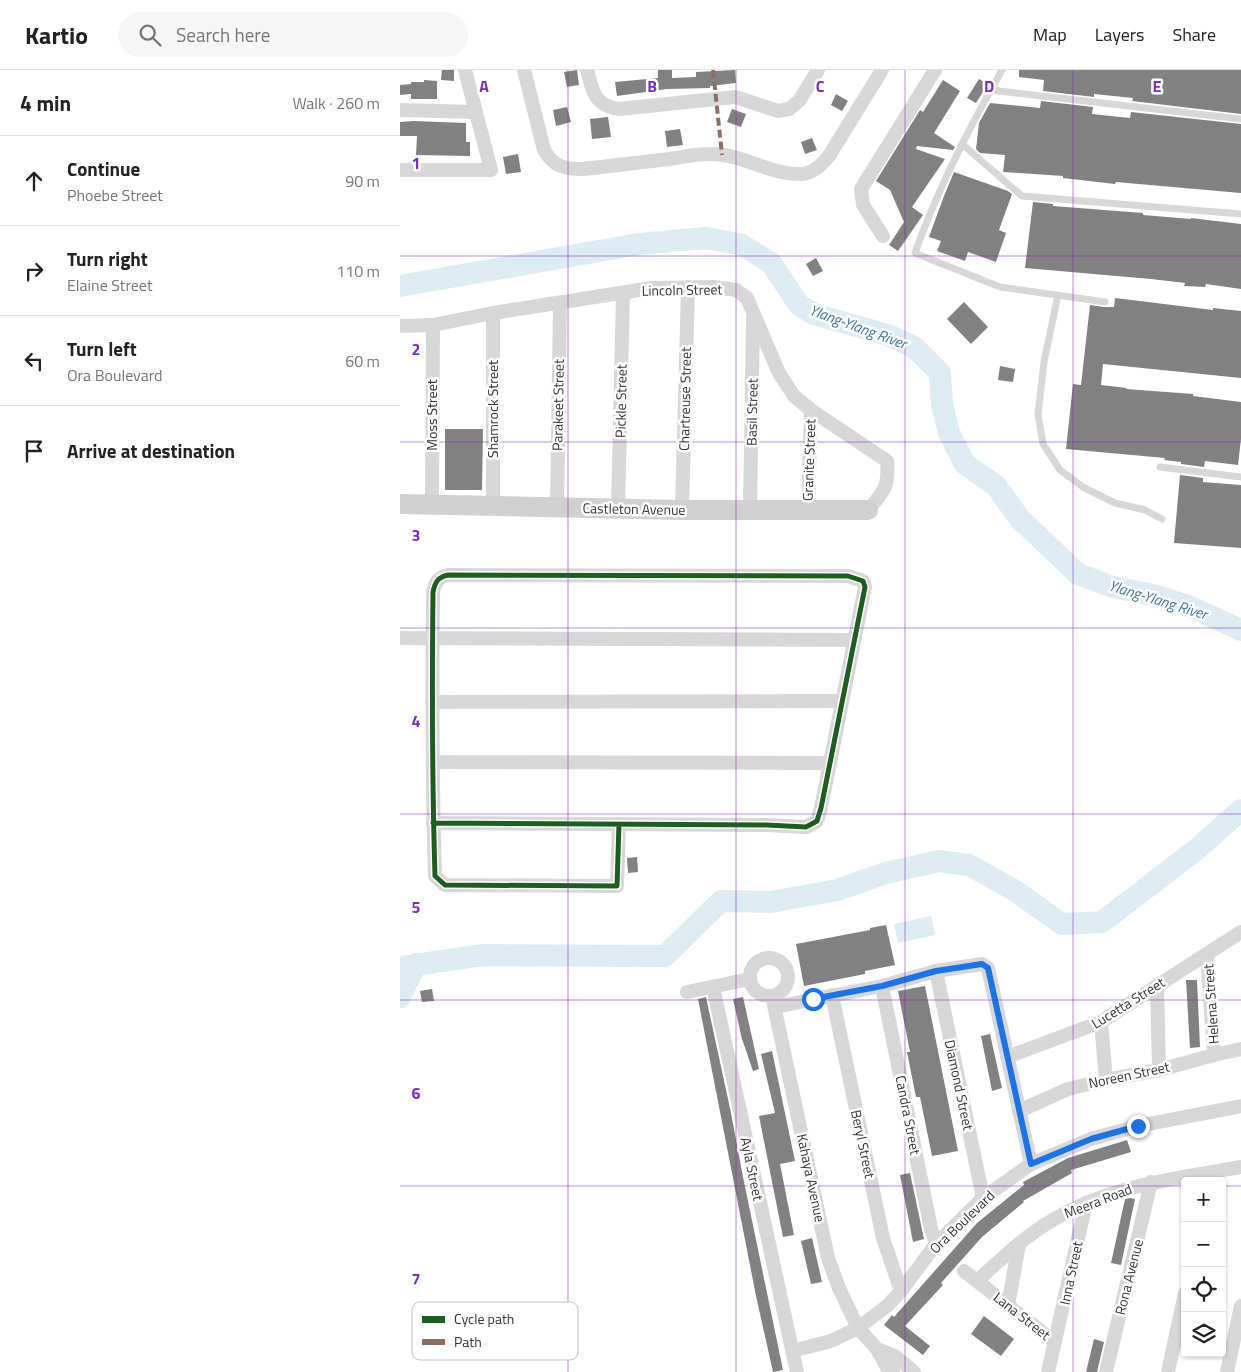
<!DOCTYPE html>
<html lang="en">
<head>
<meta charset="utf-8">
<style>
  :root { --surface:#fff; --page:#f6f6f6; --text:#222; --muted:#767676; --line:#e0e0e0 }
  body { margin:0; font-family:"Titillium Web",sans-serif; background:var(--page); color:var(--text) }
  .controls { position:absolute; right:15px; bottom:15px; display:grid; overflow:hidden; border-radius:5px; box-shadow:0 1px 4px #0004 }
  .controls button { width:45px; height:45px; display:grid; place-items:center; padding:0; border:0; border-bottom:1px solid var(--line); background:var(--surface); color:var(--text); font:25px sans-serif }
  .stop { position:absolute; width:15px; height:15px; margin:-11px; border:4px solid #1a73e8; border-radius:50%; background:#fff }
  .stop.end { background:#1a73e8; border-color:#fff; box-shadow:0 1px 5px #0008 }
  .list { margin:0; padding:0; list-style:none }
  h2 { display:flex; justify-content:space-between; align-items:center; height:65px; margin:0; padding:0 20px; font-size:21px }
  h2 small { font-size:16px; font-weight:400; color:var(--muted) }
  .list li { display:grid; grid-template-columns:32px 1fr auto; gap:15px; align-items:center; box-sizing:border-box; height:90px; padding:0 20px; border-top:1px solid var(--line) }
  .list b { display:block; font-size:19px; white-space:nowrap }
  .list p { margin:0; font-size:16px; white-space:nowrap; color:var(--muted) }
  .list em { font-size:16px; font-style:normal; color:var(--muted) }
  .icon { flex:none; width:28px; height:28px; fill:none; stroke:currentColor; stroke-width:2; stroke-linecap:round; stroke-linejoin:round }
  .map { position:relative; flex:none; width:841px; height:1302px; overflow:hidden }
  header { display:flex; align-items:center; gap:30px; box-sizing:border-box; height:70px; padding:0 25px; background:var(--surface); border-bottom:1px solid var(--line) }
  header strong { font-size:24px }
  nav { display:flex; gap:28px; margin-inline-start:auto; font-size:18px }
  .search { width:350px; height:45px; background:var(--page); display:flex; align-items:center; gap:12px; box-sizing:border-box; padding:0 18px; border-radius:28px; color:var(--muted); font-size:19px }
  main { display:flex }
  aside { flex:1; background:var(--surface) }
  .map>svg:first-child { display:block }
  .water { fill:#ddebf3 }
  .lines { fill:none; stroke-linecap:round; stroke-linejoin:round }
  .river { stroke:#ddebf3; stroke-width:22 }
  .building { fill:#818181 }
  .lane { stroke:#d7d7d7; stroke-width:7 }
  .street { stroke:#d7d7d7; stroke-width:14 }
  .secondary { stroke:#d0d0d0; stroke-width:20 }
  .quiet { stroke:#8d6e63; stroke-width:4; stroke-dasharray:8 4; stroke-linecap:butt }
  .cycleway-casing { stroke:#fff; stroke-width:8 }
  .cycleway { stroke:#1b5e20; stroke-width:5 }
  .route { stroke:#1a73e8; stroke-width:6 }
  .grid { fill:none; stroke:#7b2cbf; stroke-width:1; stroke-opacity:0.55 }
  .labels { text-anchor:middle; stroke-width:5; stroke-linejoin:round; paint-order:stroke }
  .street-label { font-size:14px; fill:#333; stroke:#fff }
  .water-label { font-size:15px; font-style:italic; fill:#3f7597; stroke:#fff }
  .key { fill:#fff; stroke:#c2c2c2; stroke-width:1 }
  .key-label { font-size:14px; fill:#333 }
  .grid-label { font-size:16px; text-anchor:middle; font-weight:bold; fill:#7b2cbf; stroke:#fff; stroke-width:5; stroke-linejoin:round; paint-order:stroke }
</style>
</head>
<body>
<header>
<strong>Kartio</strong>
<div class="search"><svg class="icon" aria-label="search" viewBox="0 0 24 24"><circle cx="10" cy="10" r="6"/><path d="M15 15l6 6"/></svg>Search here</div>
<nav><a>Map</a><a>Layers</a><a>Share</a></nav>
</header>
<main>
<aside>
<h2>4 min<small>Walk · 260 m</small></h2>
<ul class="list">
<li><svg class="icon" aria-label="ahead" viewBox="0 0 24 24"><path d="M12 20V5M6 11l6-6 6 6"/></svg><div><b>Continue</b><p>Phoebe Street</p></div><em>90 m</em></li>
<li><svg class="icon" aria-label="right" viewBox="0 0 24 24"><path d="M7 20v-9h11M14 6l5 5-5 5"/></svg><div><b>Turn right</b><p>Elaine Street</p></div><em>110 m</em></li>
<li><svg class="icon" aria-label="left" viewBox="0 0 24 24"><path d="M17 20v-9H6M10 6l-5 5 5 5"/></svg><div><b>Turn left</b><p>Ora Boulevard</p></div><em>60 m</em></li>
<li><svg class="icon" aria-label="arrive" viewBox="0 0 24 24"><path d="M6 21V4h12l-3 4 3 4H6"/></svg><div><b>Arrive at destination</b></div></li>
</ul>
</aside>
<div class="map">
<svg width="841" height="1302" viewBox="0 0 841 1302">
  <rect width="100%" height="100%" fill="#fff"/>
  <!-- water -->
  <path class="water" d="M531 846 535 865 498 873 494 854Z"/>
  <g class="lines">
    <!-- river -->
    <g class="river">
      <path d="M0 216 239 174 307 168 342 175 371 193 399 235 414 244 488 265 514 277 540 303 542 335 549 363 565 394 596 416 620 449 678 504 713 517 753 525 791 537 841 560"/>
      <path d="M0 897 83 885 265 886 321 831 371 832 437 820 486 803 539 791 569 795 614 820 662 854 702 852 797 779 841 740"/>
      <path d="M0 927 16 894"/>
    </g>
  </g>
  <!-- building -->
  <g class="building">
    <path d="M42 0H54V11L41 10Z"/>
    <path d="M177 0 179 15 167 17 164 2Z"/>
    <path d="M258 0H272V8L296 7V2L335 0 336 13 310 16V18L267 19 217 26 215 12 258 8Z"/>
    <path d="M619 0H841V44L732 31 733 28 694 24V27L643 21 644 10 619 7Z"/>
    <path d="M579 9 588 14 576 33 567 28Z"/>
    <path d="M24 10 37 11V29H11V24L0 25V15L11 14V12H24Z"/>
    <path d="M543 10 560 21 534 63 555 77 553 80 517 76 516 79 545 89 512 137 523 145 498 181 489 175 504 152 490 120 476 111 520 40 523 42Z"/>
    <path d="M436 24 448 31 442 41 431 35Z"/>
    <path d="M641 31 693 37 692 44 730 48 731 42 841 54V123L716 112 715 114 663 108V106L603 102 605 85 580 83 576 79 579 53 590 33 640 38Z"/>
    <path d="M167 37 171 52 156 56 153 40Z"/>
    <path d="M332 39 346 44 341 57 327 52Z"/>
    <path d="M208 47 211 67 192 69 190 49Z"/>
    <path d="M13 51 66 53V72H70V86L16 85 17 66H0V52Z"/>
    <path d="M280 59 283 75 267 77 265 61Z"/>
    <path d="M412 68 417 80 405 84 401 72Z"/>
    <path d="M118 84 121 102 106 104 103 87Z"/>
    <path d="M554 102 608 121 612 124 599 160 606 163 596 192 568 182 565 191 537 181 541 171 529 167 544 126Z"/>
    <path d="M633 132 653 134V136L743 143V145L791 149V148L841 154V219L806 214 805 217 784 216 785 213 751 209 625 198Z"/>
    <path d="M416 188 423 201 413 206 406 194Z"/>
    <path d="M715 228 813 240V238L841 241V308L703 294 701 315 727 318 726 319 793 324V326L841 332V369L838 395 805 391 804 397 781 394V392L764 390 765 388 666 379 673 314 681 315 690 235 704 237H714Z"/>
    <path d="M564 232 588 257 571 274 547 249Z"/>
    <path d="M600 296 615 299 613 312 598 310Z"/>
    <path d="M45 359H83L82 420H45Z"/>
    <path d="M780 405 803 408V412L841 415V478L774 473Z"/>
    <path d="M237 787 238 802 228 803 227 788Z"/>
    <path d="M486 855 495 895 465 901V904L404 916 396 874 470 860V858Z"/>
    <path d="M786 910H797L800 977 790 978Z"/>
    <path d="M525 916 558 1081 532 1086 520 1027H516L507 982H510L498 921Z"/>
    <path d="M32 919 34 931 22 932 20 921Z"/>
    <path d="M306 927 331 1043 343 1107 383 1300 373 1302 356 1226 298 929Z"/>
    <path d="M343 927 359 999 353 1001 342 969 333 929Z"/>
    <path d="M590 964 602 1018 592 1021 581 966Z"/>
    <path d="M372 981 395 1091 380 1094 394 1165 383 1167 359 1046 375 1043 361 984Z"/>
    <path d="M727 1070 731 1082 671 1100 672 1103 623 1131 624 1132 582 1167 541 1213 543 1215 505 1256 530 1276 523 1285 484 1255 492 1245 494 1247 577 1153 624 1115 623 1112 668 1088Z"/>
    <path d="M510 1103 524 1169 513 1172 500 1105Z"/>
    <path d="M730 1128 735 1129 721 1195 711 1193 725 1129Z"/>
    <path d="M412 1168 422 1212 411 1214 401 1171Z"/>
    <path d="M584 1246 614 1269 601 1286 571 1264Z"/>
    <path d="M694 1269 704 1272 697 1302H686Z"/>
  </g>
  <g class="lines">
    <!-- lane -->
    <g class="lane">
      <path d="M602 0C569 58 537 120 515 183L600 217 705 232"/>
      <path d="M590 20 841 49"/>
      <path d="M562 74 622 126 841 144"/>
      <path d="M658 225 644 292 638 344 643 374 660 400 683 417 715 433 745 440 762 449"/>
      <path d="M760 397 841 407"/>
    </g>
    <!-- street -->
    <g class="street">
      <path d="M124 0 144 80C154 97 164 99 183 99 212 96 241 92 270 89 287 86 306 82 324 85 350 89 374 105 401 104 413 104 422 94 429 86L482 0"/>
      <path d="M187 0C193 22 194 35 219 39L335 27 378 41 389 39 399 31 418 0"/>
      <path d="M0 40 76 42"/>
      <path d="M0 100H91L65 0"/>
      <path d="M483 166 463 135 461 119 535 0"/>
      <path d="M93 243V436"/>
      <path d="M0 256 33 255 93 243 252 218 313 217 336 220 347 228 379 303 394 326 411 340 487 391C489 418 484 421 468 440"/>
      <path d="M32 435 33 255"/>
      <path d="M157 437 160 233"/>
      <path d="M218 439 223 223"/>
      <path d="M282 440 288 217"/>
      <path d="M350 440 353 248"/>
      <path d="M408 440 411 340"/>
      <path d="M0 568 454 570"/>
      <path d="M32 632 442 631"/>
      <path d="M33 692 430 693"/>
      <path d="M33 753 367 755 406 757 417 751 421 738 465 517 463 511 448 506 48 505C38 507 35 512 33 522 32 617 32 711 35 806L45 815 217 816 219 754"/>
      <path d="M807 884 814 985"/>
      <circle cx="369" cy="907" r="19"/>
      <path d="M536 901 583 1128"/>
      <path d="M757 915 759 1000"/>
      <path d="M482 916 531 1159 536 1174"/>
      <path d="M313 917 397 1302"/>
      <path d="M287 922 350 909"/>
      <path d="M432 925 483 1168 501 1221"/>
      <path d="M372 926 428 1188 439 1218 458 1258 477 1279 487 1297 493 1302"/>
      <path d="M375 937 482 916 536 901 582 894 588 898 631 1094"/>
      <path d="M701 952 706 1010"/>
      <path d="M607 987 701 952 841 862"/>
      <path d="M619 1041 668 1019 706 1010 759 1000 814 985 841 979"/>
      <path d="M564 1201 655 1272"/>
      <path d="M577 1211C600 1190 624 1167 651 1151 710 1115 775 1109 841 1097"/>
      <path d="M608 1236 619 1174"/>
      <path d="M477 1279 495 1286 514 1302"/>
      <path d="M392 1281 431 1271 458 1258 487 1236 501 1221 536 1174 583 1128 631 1094 691 1069 738 1056 841 1036"/>
      <path d="M648 1302 686 1133"/>
      <path d="M706 1302 751 1112"/>
      <path d="M768 1302 785 1223"/>
      <path d="M827 1302 841 1236"/>
    </g>
    <!-- secondary -->
    <path class="secondary" d="M0 434 282 440H468"/>
    <!-- quiet -->
    <path class="quiet" d="M313 0 322 85"/>
    <defs>
      <path id="cycleway" d="M33 753 367 755 406 757 417 751 421 738 465 517 463 511 448 506 48 505C38 507 35 512 33 522 32 617 32 711 35 806L45 815 217 816 219 754"/>
    </defs>
    <!-- cycleway casing -->
    <use href="#cycleway" class="cycleway-casing"/>
    <!-- cycleway -->
    <use href="#cycleway" class="cycleway"/>
  </g>
  <g class="lines">
    <!-- route -->
    <path class="route" d="M413 929 482 916 536 901 582 894 588 898 631 1094 691 1069 738 1056"/>
  </g>
  <!-- grid -->
  <path class="grid" d="M168 0V1302M336 0V1302M505 0V1302M673 0V1302M0 186H841M0 372H841M0 558H841M0 744H841M0 930H841M0 1116H785M822 1116H841"/>
  <g class="labels">
    <!-- street labels -->
    <g class="street-label">
      <text transform="translate(282 220) rotate(-1)" y="5">Lincoln Street</text>
      <text transform="translate(285 329) rotate(-89)" y="5">Chartreuse Street</text>
      <text transform="translate(221 331) rotate(-89)" y="5">Pickle Street</text>
      <text transform="translate(158 335) rotate(-89)" y="5">Parakeet Street</text>
      <text transform="translate(93 339) rotate(-90)" y="5">Shamrock Street</text>
      <text transform="translate(352 342) rotate(-89)" y="5">Basil Street</text>
      <text transform="translate(32 345) rotate(-90)" y="5">Moss Street</text>
      <text transform="translate(409 390) rotate(-88)" y="5">Granite Street</text>
      <text transform="translate(234 439) rotate(1)" y="5">Castleton Avenue</text>
      <text transform="translate(728 933) rotate(-32)" y="5">Lucetta Street</text>
      <text transform="translate(811 934) rotate(-94)" y="5">Helena Street</text>
      <text transform="translate(729 1005) rotate(-12)" y="5">Noreen Street</text>
      <text transform="translate(559 1015) rotate(78)" y="5">Diamond Street</text>
      <text transform="translate(508 1045) rotate(79)" y="5">Candra Street</text>
      <text transform="translate(463 1074) rotate(78)" y="5">Beryl Street</text>
      <text transform="translate(352 1099) rotate(78)" y="5">Ayla Street</text>
      <text transform="translate(411 1108) rotate(78)" y="5">Kahaya Avenue</text>
      <text transform="translate(698 1131) rotate(-21)" y="5">Meera Road</text>
      <text transform="translate(562 1152) rotate(-44)" y="5">Ora Boulevard</text>
      <text transform="translate(671 1203) rotate(-78)" y="5">Inna Street</text>
      <text transform="translate(729 1207) rotate(-76)" y="5">Rona Avenue</text>
      <text transform="translate(622 1246) rotate(38)" y="5">Lana Street</text>
    </g>
    <!-- water labels -->
    <g class="water-label">
      <text transform="translate(458 257) rotate(20)" y="5">Ylang-Ylang River</text>
      <text transform="translate(758 530) rotate(17)" y="5">Ylang-Ylang River</text>
    </g>
  </g>
  <!-- legend -->
  <rect x="12" y="1232" width="166" height="58" rx="8" class="key"/>
  <rect x="22" y="1246" width="23" height="7" fill="#1b5e20"/>
  <rect x="22" y="1269" width="23" height="6" fill="#8d6e63"/>
  <g class="key-label">
    <text x="54" y="1254">Cycle path</text>
    <text x="54" y="1277">Path</text>
  </g>
  <g class="grid-label">
    <text x="84" y="22">A</text>
    <text x="252" y="22">B</text>
    <text x="420" y="22">C</text>
    <text x="589" y="22">D</text>
    <text x="757" y="22">E</text>
    <text x="16" y="99">1</text>
    <text x="16" y="285">2</text>
    <text x="16" y="471">3</text>
    <text x="16" y="657">4</text>
    <text x="16" y="843">5</text>
    <text x="16" y="1029">6</text>
    <text x="16" y="1215">7</text>
  </g>
</svg>
<div class="controls">
<button>+</button>
<button>−</button>
<button><svg class="icon" aria-label="locate" viewBox="0 0 24 24"><circle cx="12" cy="12" r="6"/><path d="M12 2v4M12 18v4M2 12h4M18 12h4"/></svg></button>
<button><svg class="icon" aria-label="layers" viewBox="0 0 24 24"><path d="M12 4l9 5-9 5-9-5zM3 14l9 5 9-5"/></svg></button>
</div>
<div class="stop" style="left:413px;top:929px"></div>
<div class="stop end" style="left:738px;top:1056px"></div>
</div>
</main>
</body>
</html>
